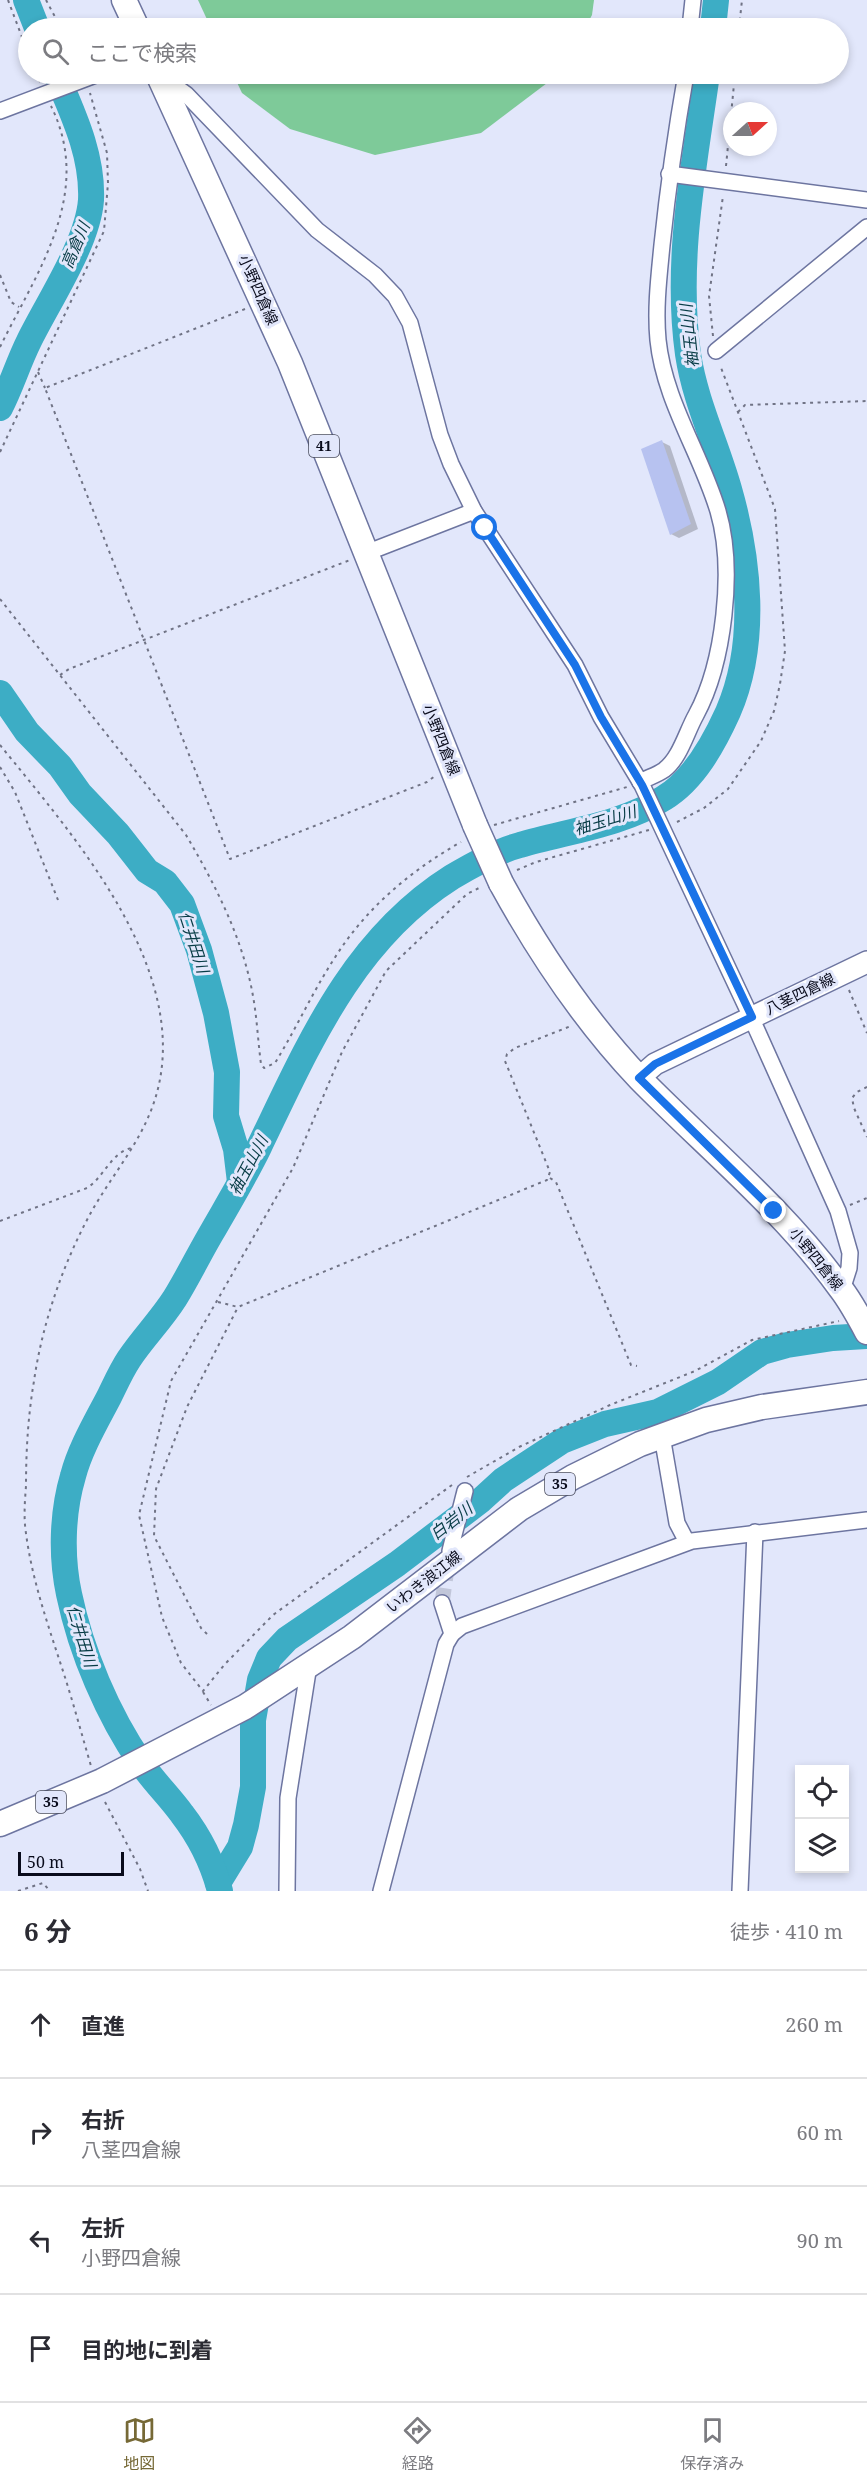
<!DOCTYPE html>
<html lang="ja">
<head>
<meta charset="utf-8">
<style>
  :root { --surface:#fff; --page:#f7f7f7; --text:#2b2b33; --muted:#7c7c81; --line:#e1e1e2; --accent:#766936 }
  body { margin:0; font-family:"Noto Serif","Noto Sans JP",serif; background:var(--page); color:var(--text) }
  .controls { position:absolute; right:18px; bottom:18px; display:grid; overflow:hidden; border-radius:0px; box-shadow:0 3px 9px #0003 }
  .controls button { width:54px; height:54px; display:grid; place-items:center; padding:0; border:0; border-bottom:2px solid var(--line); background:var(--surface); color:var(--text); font:30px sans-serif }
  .compass { position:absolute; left:723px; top:102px; width:54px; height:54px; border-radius:50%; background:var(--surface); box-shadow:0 3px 9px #0003; rotate:69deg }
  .scale { position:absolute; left:18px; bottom:15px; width:106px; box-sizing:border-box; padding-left:6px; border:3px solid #090b1b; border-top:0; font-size:16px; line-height:21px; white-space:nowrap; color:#090b1b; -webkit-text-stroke:4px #e2e7fb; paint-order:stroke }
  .stop { position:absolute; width:18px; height:18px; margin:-14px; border:4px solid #1a73e8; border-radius:50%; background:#fff }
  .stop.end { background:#1a73e8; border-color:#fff; box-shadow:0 2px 6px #0008 }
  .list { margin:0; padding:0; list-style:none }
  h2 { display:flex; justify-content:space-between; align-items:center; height:78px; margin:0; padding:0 24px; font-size:26px }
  h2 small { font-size:20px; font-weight:400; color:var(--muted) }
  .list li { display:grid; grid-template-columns:39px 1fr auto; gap:18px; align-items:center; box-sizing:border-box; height:108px; padding:0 24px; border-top:2px solid var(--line) }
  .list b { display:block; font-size:22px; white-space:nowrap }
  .list p { margin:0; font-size:20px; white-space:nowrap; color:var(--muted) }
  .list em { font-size:20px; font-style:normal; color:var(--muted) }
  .icon { flex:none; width:33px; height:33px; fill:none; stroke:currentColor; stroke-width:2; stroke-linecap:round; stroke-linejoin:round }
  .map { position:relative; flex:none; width:867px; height:1891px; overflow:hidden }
  .search { position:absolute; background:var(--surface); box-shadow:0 3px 9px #0003; left:18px; right:18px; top:18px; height:66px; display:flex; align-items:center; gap:15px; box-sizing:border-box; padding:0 21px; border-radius:33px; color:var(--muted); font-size:22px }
  .sheet { height:510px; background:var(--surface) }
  nav { display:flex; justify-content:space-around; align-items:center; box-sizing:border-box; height:84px; border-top:2px solid var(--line); background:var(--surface); font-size:16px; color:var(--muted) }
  nav a { display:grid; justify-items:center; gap:3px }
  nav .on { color:var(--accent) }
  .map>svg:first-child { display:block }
  .forest { fill:#7eca99 }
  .shadow { fill:#0003 }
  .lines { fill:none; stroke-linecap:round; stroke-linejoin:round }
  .river { stroke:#3dadc5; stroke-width:26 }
  .building { fill:#b7c2f0 }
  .street-tunnel { stroke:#c1c6d9; stroke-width:15; stroke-dasharray:15 8; stroke-linecap:butt }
  .street-casing { stroke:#6d75a0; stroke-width:18 }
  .secondary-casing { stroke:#6d75a0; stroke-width:24 }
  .primary-casing { stroke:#6d75a0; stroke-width:27 }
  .path { stroke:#707385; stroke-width:2; stroke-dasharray:3 4.5; stroke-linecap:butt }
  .street { stroke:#fff; stroke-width:15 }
  .secondary { stroke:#fff; stroke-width:21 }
  .primary { stroke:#fff; stroke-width:24 }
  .primary-bridge-casing { stroke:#6d75a0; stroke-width:27; stroke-linecap:butt }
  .primary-bridge { stroke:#fff; stroke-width:24 }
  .route { stroke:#1a73e8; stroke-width:8 }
  .labels { text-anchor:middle; stroke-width:6; stroke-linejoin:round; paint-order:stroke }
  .shield { fill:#e2e7fb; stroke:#4a4d5e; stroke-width:1.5 }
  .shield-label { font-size:14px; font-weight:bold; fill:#090b1b }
  .street-label { font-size:15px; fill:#090b1b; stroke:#e2e7fb }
  .water-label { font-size:16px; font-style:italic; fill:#083c46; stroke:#e2e7fb }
</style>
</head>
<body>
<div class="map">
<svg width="867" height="1891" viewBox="0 0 867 1891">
  <rect width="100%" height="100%" fill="#e2e7fb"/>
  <!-- forest -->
  <g class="forest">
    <path d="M198 0H594L592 15 585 28H211Z"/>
    <path d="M233 74H559L481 133 375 155 290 129 242 93Z"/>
  </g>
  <!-- shadow -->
  <path class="shadow" d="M662 442 670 446 698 529 679 538 671 534Z"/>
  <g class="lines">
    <!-- river -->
    <g class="river">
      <path d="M26 0 37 28"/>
      <path d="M713 28 716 0"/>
      <path d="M0 408C11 387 18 363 29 341 48 302 88 243 91 200 93 155 73 114 56 74"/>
      <path d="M0 693 27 732 60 766 80 794 118 834 147 871 165 882 182 904 199 950 216 1013 227 1072 226 1116 236 1149 240 1182"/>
      <path d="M218 1883 240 1847 246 1825 253 1787V1720L260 1680 269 1658 287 1639 397 1564 480 1501 503 1480 562 1441 605 1424 658 1412 718 1382 762 1352 787 1345 833 1338 867 1336"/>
      <path d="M220 1891C213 1864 199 1836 182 1814 169 1796 153 1781 141 1763 108 1715 81 1652 69 1594 61 1557 62 1513 73 1476 80 1449 96 1422 109 1397 115 1385 121 1371 129 1359 143 1338 161 1320 175 1298 188 1277 199 1254 212 1232 228 1204 245 1176 259 1147 308 1046 352 940 452 877 472 865 497 851 520 845 567 831 622 825 664 798 694 780 714 743 728 712 758 643 749 559 729 489 716 443 695 401 688 354 675 261 694 166 707 74"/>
    </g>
  </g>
  <!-- building -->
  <path class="building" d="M662 440 691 524 670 535 641 449Z"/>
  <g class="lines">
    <!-- street-tunnel -->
    <path class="street-tunnel" d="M442 1603 448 1562"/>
    <defs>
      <g id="street">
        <path d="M690 28 693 0"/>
        <path d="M161 76 186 94 317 230 375 275 395 296 410 323 440 435 451 464 474 511 575 665 601 717 642 785 751 1017 838 1211 850 1253 849 1268 842 1290"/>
        <path d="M0 111 98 74"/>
        <path d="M669 174 867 200"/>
        <path d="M716 351 867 227"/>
        <path d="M366 553 474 511"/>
        <path d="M640 782C647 778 657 775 664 770 680 758 686 733 696 715 724 663 735 569 718 511 701 454 664 400 658 340 655 308 659 276 662 245 668 187 676 131 686 74"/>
        <path d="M662 1436 677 1523 687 1542"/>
        <path d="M450 1551 465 1491"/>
        <path d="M452 1634 462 1626 692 1541 867 1520"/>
        <path d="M287 1891 288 1798 309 1665"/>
        <path d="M381 1891 446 1644 452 1634 442 1603"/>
        <path d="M740 1891 755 1532"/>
      </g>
      <path id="secondary" d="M639 1078 655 1064 867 962"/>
      <g id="primary">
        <path d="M124 0 137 28"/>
        <path d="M158 74 290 363 475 825"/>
        <path d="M501 883C540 954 584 1020 640 1079 708 1148 784 1210 841 1289 851 1302 859 1317 867 1332"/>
        <path d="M0 1824 102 1781 245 1707 352 1637 519 1509 573 1477 640 1444 706 1420 762 1407 867 1392"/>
      </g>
    </defs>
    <!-- street casing -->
    <use href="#street" class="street-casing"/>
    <!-- secondary casing -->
    <use href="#secondary" class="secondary-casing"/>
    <!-- primary casing -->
    <use href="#primary" class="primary-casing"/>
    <!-- path -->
    <g class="path">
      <path d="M8 0 28 53"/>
      <path d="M46 0 61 28"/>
      <path d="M739 28 742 0"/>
      <path d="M36 74 40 82"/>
      <path d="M726 166 735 74"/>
      <path d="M0 275 11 302 19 307"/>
      <path d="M245 309 45 388 230 859 427 782 435 776"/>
      <path d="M713 336 709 296 723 196"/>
      <path d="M0 347C38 270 94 193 51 106"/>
      <path d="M38 372 45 388"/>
      <path d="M738 412 745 405 867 401"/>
      <path d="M0 452 104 231 108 183 107 153 90 93"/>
      <path d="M0 599 186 835C215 884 243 939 253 996 257 1018 258 1042 261 1064L264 1068 275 1063C296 1029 312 993 334 959 365 909 410 871 461 842"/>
      <path d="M60 675 69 669 350 560"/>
      <path d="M0 745C76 839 204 982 150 1113 135 1150 107 1182 88 1218 62 1267 42 1325 34 1381 28 1416 26 1451 26 1486 25 1499 24 1512 25 1525 30 1573 46 1619 61 1665 72 1698 81 1732 91 1766"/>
      <path d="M0 767 15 792 58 900"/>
      <path d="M677 822 704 808 728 789 761 741 774 711 780 684 785 651 775 509 720 365"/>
      <path d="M494 825 627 787"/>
      <path d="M517 870 536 862 649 830"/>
      <path d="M849 990 867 1033"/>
      <path d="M867 1087 857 1092 852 1098 854 1108 867 1137"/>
      <path d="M550 1178 556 1182 631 1365 637 1366"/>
      <path d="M850 1205 867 1198"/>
      <path d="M0 1221 87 1188C104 1177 111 1153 131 1148"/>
      <path d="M218 1302 238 1307 547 1180 550 1172 505 1061 507 1054 515 1048 571 1026"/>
      <path d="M467 1477 519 1447 610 1405 695 1371 752 1340 839 1321"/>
      <path d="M452 1485 273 1615 225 1664 203 1691 181 1663 162 1617 139 1515 171 1381 293 1168 342 1052 386 971 467 894 481 887"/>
      <path d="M207 1634 201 1628 154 1536 156 1489 187 1407 238 1307"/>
      <path d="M203 1692 211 1705"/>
      <path d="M105 1802 140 1869 148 1891"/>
      <path d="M18 1891 43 1883 50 1891"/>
    </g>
    <!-- street -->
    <use href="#street" class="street"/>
    <!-- secondary -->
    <use href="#secondary" class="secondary"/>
    <!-- primary -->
    <use href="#primary" class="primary"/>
    <defs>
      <path id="primary-bridge" d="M475 825 501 883"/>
    </defs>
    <!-- primary-bridge casing -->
    <use href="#primary-bridge" class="primary-bridge-casing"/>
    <!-- primary-bridge -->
    <use href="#primary-bridge" class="primary-bridge"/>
  </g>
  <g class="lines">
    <!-- route -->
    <path class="route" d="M485 528 575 665 601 717 642 785 752 1017 655 1064 639 1078 774 1211"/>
  </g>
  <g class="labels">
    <!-- shield labels -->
    <g class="shield">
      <rect x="309" y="435" width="30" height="22" rx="4.5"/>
      <rect x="545" y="1473" width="30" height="22" rx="4.5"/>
      <rect x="36" y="1791" width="30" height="22" rx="4.5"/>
    </g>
    <g class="shield-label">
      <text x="324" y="451">41</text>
      <text x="560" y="1489">35</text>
      <text x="51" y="1807">35</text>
    </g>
    <!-- street labels -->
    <g class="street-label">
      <text transform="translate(258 290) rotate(66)" y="5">小野四倉線</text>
      <text transform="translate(441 740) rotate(68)" y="5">小野四倉線</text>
      <text transform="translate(800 994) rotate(-26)" y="5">八茎四倉線</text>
      <text transform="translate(816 1259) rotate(51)" y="5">小野四倉線</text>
      <text transform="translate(424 1582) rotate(-38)" y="5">いわき浪江線</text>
    </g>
    <!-- water labels -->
    <g class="water-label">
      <text transform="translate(75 245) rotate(-67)" y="6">高倉川</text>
      <text transform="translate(689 336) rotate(-96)" y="6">袖玉山川</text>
      <text transform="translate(605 820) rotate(-17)" y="6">袖玉山川</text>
      <text transform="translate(194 942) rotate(72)" y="6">仁井田川</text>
      <text transform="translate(248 1165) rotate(-62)" y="6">袖玉山川</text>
      <text transform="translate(451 1521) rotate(-38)" y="6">白岩川</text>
      <text transform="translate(82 1636) rotate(73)" y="6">仁井田川</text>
    </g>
  </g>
</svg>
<div class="controls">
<button><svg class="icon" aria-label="locate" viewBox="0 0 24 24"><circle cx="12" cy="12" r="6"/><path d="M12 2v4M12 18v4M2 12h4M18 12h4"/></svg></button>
<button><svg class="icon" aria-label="layers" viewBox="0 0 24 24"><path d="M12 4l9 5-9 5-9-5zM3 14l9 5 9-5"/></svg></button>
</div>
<svg class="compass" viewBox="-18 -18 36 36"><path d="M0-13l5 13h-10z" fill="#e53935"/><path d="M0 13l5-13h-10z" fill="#7c7c81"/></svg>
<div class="scale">50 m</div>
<div class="stop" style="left:485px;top:528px"></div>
<div class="stop end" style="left:774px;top:1211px"></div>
<div class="search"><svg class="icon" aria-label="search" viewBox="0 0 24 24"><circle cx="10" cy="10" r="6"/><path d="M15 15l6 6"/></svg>ここで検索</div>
</div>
<section class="sheet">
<h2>6 分<small>徒歩 · 410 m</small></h2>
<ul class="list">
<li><svg class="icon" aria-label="ahead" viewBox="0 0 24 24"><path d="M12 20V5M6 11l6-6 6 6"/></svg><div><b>直進</b></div><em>260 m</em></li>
<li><svg class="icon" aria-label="right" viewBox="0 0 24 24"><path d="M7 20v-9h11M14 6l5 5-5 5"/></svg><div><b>右折</b><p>八茎四倉線</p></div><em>60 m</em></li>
<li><svg class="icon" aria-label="left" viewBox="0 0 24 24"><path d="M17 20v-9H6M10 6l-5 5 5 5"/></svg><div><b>左折</b><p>小野四倉線</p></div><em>90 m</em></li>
<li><svg class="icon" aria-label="arrive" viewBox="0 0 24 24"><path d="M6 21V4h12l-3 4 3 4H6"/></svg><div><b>目的地に到着</b></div></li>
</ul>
</section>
<nav>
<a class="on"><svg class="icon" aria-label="map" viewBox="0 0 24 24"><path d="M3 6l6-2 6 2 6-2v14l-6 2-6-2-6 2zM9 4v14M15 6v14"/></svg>地図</a>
<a><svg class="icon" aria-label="directions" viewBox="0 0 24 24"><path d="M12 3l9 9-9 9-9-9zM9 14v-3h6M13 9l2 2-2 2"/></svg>経路</a>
<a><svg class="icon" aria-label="saved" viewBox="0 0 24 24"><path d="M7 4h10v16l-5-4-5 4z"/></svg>保存済み</a>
</nav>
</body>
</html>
